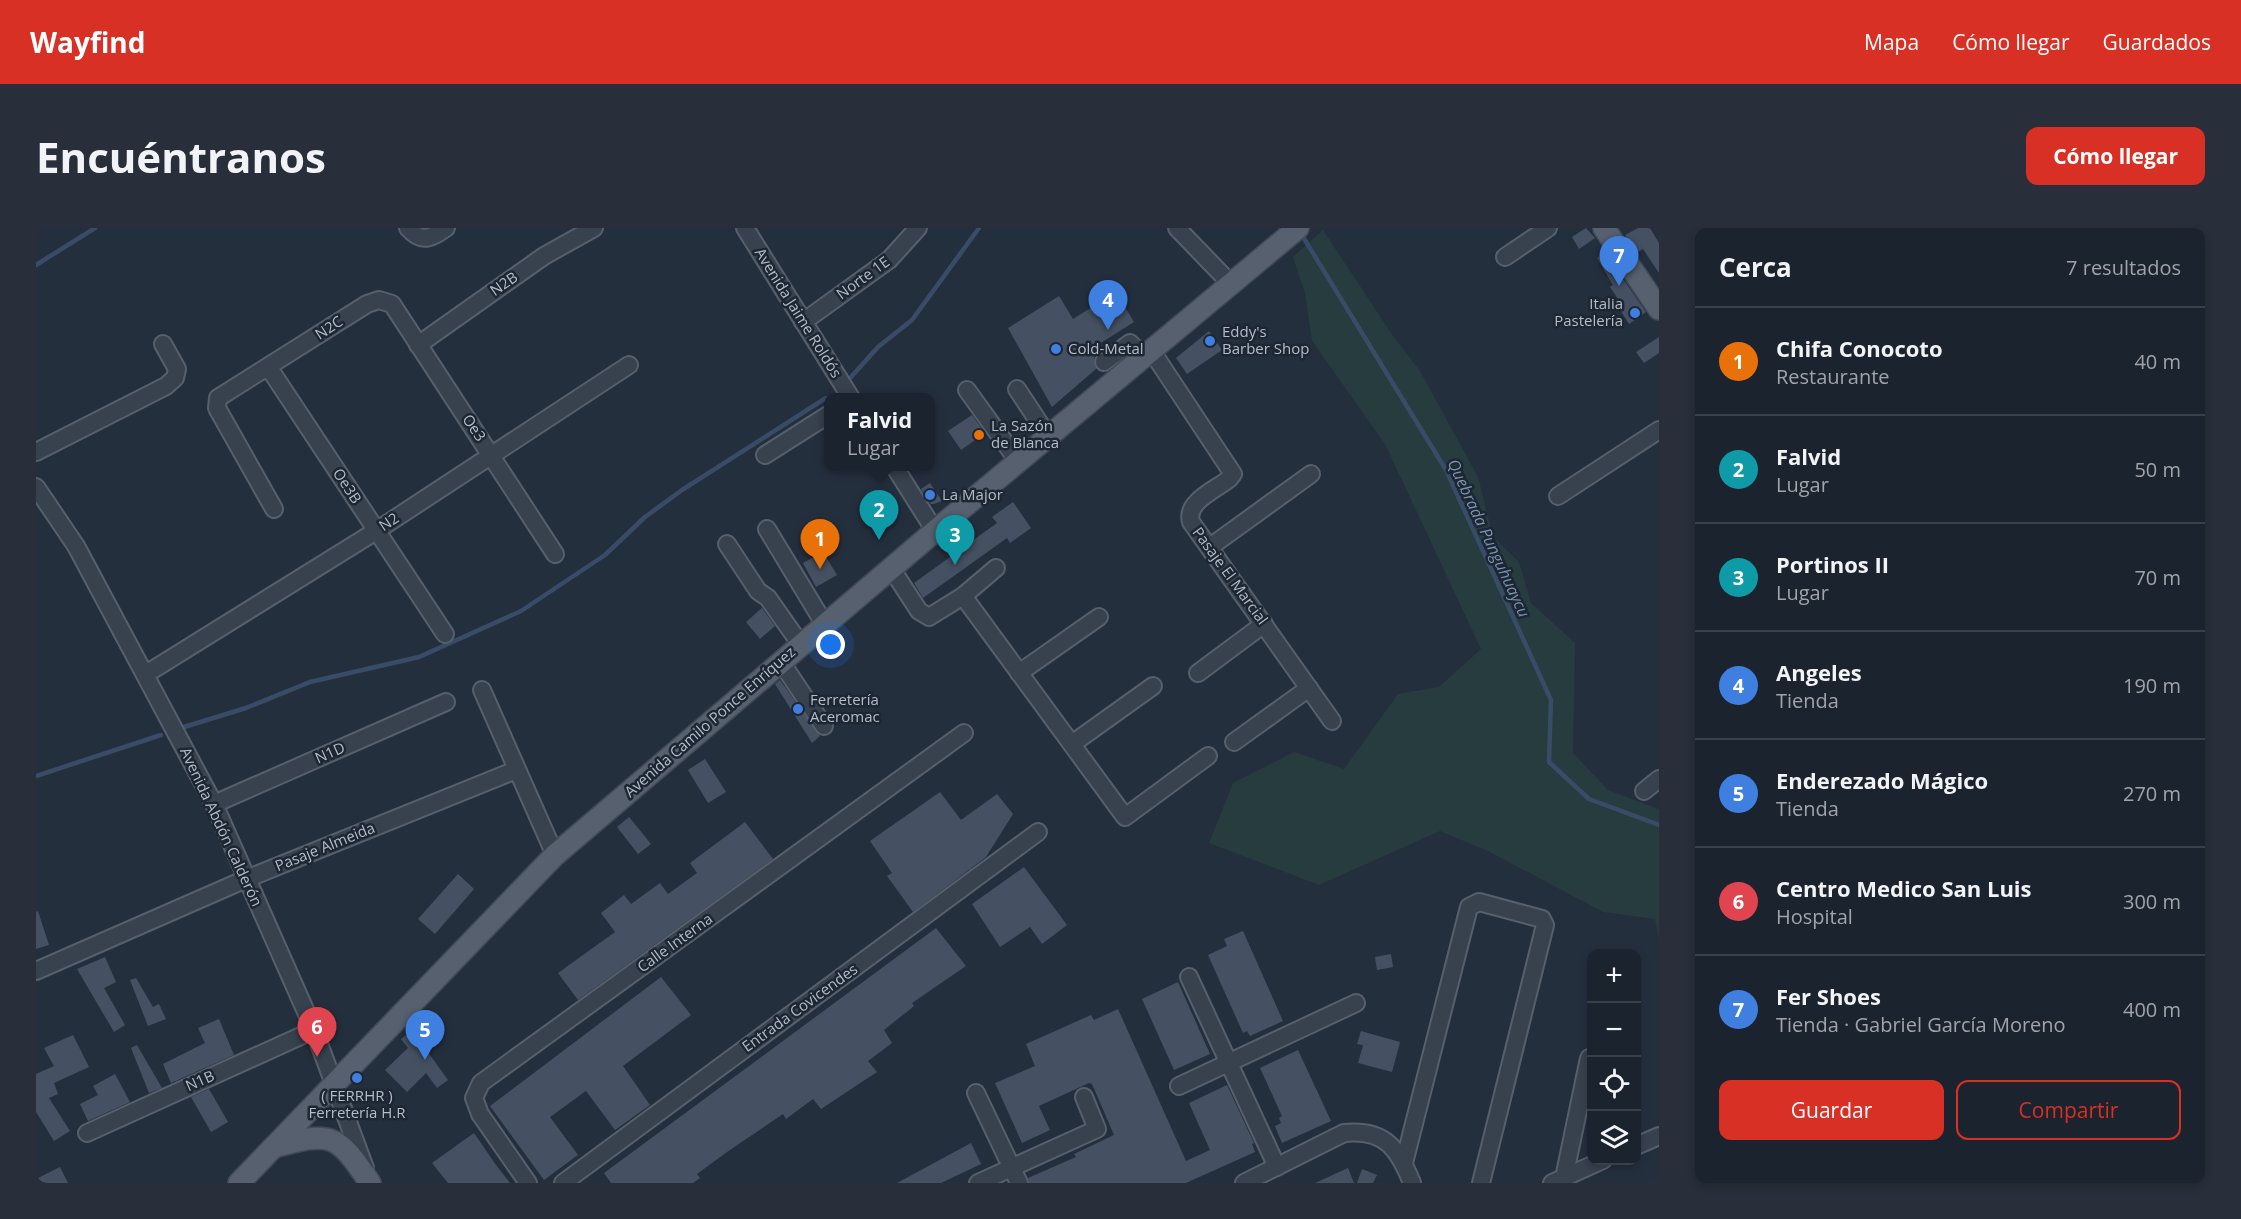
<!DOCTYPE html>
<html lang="es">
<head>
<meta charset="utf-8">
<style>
  :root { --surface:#1b232e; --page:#282f3a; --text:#f1f3f6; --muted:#a0a4aa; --line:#39404a; --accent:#d93025 }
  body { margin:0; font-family:"Open Sans",sans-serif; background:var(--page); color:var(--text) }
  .controls { position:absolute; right:18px; bottom:18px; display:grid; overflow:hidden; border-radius:12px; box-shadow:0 3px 9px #0003 }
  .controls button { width:54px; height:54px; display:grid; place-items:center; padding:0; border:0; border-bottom:2px solid var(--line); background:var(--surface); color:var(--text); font:30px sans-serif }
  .you { position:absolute; left:795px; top:417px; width:21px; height:21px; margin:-15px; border:4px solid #fff; border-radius:50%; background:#1a73e8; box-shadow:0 0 0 9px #1a73e833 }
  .badge { display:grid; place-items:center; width:39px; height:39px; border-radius:50%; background:var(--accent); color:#fff; font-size:20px; font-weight:700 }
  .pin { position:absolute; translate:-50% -50px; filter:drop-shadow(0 2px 3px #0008) }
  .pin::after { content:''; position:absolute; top:32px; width:21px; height:18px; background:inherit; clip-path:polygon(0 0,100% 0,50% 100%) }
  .popup { position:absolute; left:788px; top:165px; width:111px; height:78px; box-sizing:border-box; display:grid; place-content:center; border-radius:12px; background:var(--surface); filter:drop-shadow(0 2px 4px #0005); font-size:20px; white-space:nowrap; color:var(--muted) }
  .popup b { font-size:22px; color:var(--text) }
  .popup::after { content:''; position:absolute; left:50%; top:100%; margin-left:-12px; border:12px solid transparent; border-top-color:var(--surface) }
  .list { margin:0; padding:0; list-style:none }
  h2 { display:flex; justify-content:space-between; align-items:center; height:78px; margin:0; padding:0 24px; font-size:26px }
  h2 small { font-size:20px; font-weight:400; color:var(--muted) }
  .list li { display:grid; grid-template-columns:39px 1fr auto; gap:18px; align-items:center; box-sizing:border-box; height:108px; padding:0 24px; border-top:2px solid var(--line) }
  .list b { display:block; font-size:22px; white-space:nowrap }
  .list p { margin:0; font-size:20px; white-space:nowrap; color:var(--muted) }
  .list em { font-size:20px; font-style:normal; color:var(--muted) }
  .actions { display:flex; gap:12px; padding:18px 24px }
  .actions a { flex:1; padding:14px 0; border:2px solid var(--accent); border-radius:12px; text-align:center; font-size:21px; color:var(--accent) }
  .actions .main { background:var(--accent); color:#fff }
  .icon { flex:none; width:33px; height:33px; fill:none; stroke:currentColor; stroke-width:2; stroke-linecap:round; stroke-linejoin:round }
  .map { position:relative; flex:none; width:1623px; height:955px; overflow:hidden; border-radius:12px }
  header { display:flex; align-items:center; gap:36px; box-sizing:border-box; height:84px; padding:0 30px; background:var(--accent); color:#fff }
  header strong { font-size:28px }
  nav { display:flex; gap:33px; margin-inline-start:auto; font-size:21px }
  .intro { display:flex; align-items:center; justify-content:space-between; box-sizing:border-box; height:144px; padding:0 36px }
  h1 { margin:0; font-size:42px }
  .button { padding:15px 27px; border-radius:12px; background:var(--accent); color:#fff; font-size:21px; font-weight:700 }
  main { display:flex; gap:36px; padding:0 36px }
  aside { flex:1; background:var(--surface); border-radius:12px; box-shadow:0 3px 9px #0003 }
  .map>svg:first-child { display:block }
  .green { fill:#263c3f }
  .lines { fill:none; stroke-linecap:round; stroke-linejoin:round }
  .stream { stroke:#394c67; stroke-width:4.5 }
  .building { fill:#455162 }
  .minor-casing { stroke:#565f6c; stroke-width:20 }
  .major-casing { stroke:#414a57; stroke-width:24 }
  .minor { stroke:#38414e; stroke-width:16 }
  .major { stroke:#56606e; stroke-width:21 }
  .shop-dot { fill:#3f7fe0; stroke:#1d2633; stroke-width:2 }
  .food-dot { fill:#e8710a; stroke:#1d2633; stroke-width:2 }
  .labels { text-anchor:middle; stroke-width:5; stroke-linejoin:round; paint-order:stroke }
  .street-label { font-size:15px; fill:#b4bcc9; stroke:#1d2633 }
  .poi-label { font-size:15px; fill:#b4bcc9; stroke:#1d2633; text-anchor:start }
  .water-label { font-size:16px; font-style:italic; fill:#7c92b1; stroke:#1d2633 }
</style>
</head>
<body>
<header>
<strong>Wayfind</strong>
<nav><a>Mapa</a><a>Cómo llegar</a><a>Guardados</a></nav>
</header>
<div class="intro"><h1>Encuéntranos</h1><a class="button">Cómo llegar</a></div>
<main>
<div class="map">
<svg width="1623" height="955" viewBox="0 0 1623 955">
  <rect width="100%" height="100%" fill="#242f3e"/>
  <!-- green -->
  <path class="green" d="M1287 2 1357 108 1384 143 1442 249 1457 309 1483 334 1495 375 1539 415 1537 525 1572 562 1623 581V711L1619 691 1567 684 1452 623 1404 603 1283 657 1173 615 1197 555 1258 524 1308 541 1362 466 1403 459 1445 421 1349 216 1276 113 1269 65 1257 29Z"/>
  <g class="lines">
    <!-- stream -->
    <g class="stream">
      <path d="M1264 4 1410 242 1515 472 1513 534 1553 571 1623 597"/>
      <path d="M0 37 59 0"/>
      <path d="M815 149 842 119 876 92 943 0"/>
      <path d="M148 499 210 480 274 454 383 429 485 383 569 327 609 289 646 262 790 170"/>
      <path d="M0 548 125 507"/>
    </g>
  </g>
  <!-- building -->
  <g class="building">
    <path d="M1550 0 1559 10 1543 21 1536 9Z"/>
    <path d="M1602 0H1614L1623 15V45L1607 21 1600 25 1589 7Z"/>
    <path d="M1569 25 1610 84 1593 96 1581 77 1584 74 1574 59 1577 57 1561 30Z"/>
    <path d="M1080 64 1098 94 1063 116 1066 120 1058 126 1060 141 1016 179 972 100 1023 68 1037 91Z"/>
    <path d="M1173 103 1186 122 1151 146 1140 130Z"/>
    <path d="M1623 109V125L1608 135 1600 124Z"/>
    <path d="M936 187 949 205 925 222 912 203Z"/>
    <path d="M894 255 906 273 898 276H895L885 261Z"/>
    <path d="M977 274 995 300 974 315 971 310 887 370 878 355 961 295 956 289Z"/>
    <path d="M787 324 801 347 780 359 767 335Z"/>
    <path d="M726 380 739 398 724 411 710 394Z"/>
    <path d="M744 452 784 508 776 515 739 456Z"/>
    <path d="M669 531 690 564 672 575 652 542Z"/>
    <path d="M904 564 925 592 961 566 977 586 950 629 877 684 851 648 856 645 834 613Z"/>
    <path d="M593 589 615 616 602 626 581 599Z"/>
    <path d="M709 594 737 631 542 772 522 745 579 704 565 685 588 667 595 676 624 655 632 666 661 645 654 635Z"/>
    <path d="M988 639 1031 697 1006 716 994 699 964 719 936 676Z"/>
    <path d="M422 646 438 661 399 706 382 691Z"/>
    <path d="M2 683 13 717 0 721V684Z"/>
    <path d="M900 700 930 738 876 775 878 778 848 802 856 815 832 833 841 844 785 881 777 871 750 891 747 886 691 924 661 946 664 950 657 955H575L568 945Z"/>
    <path d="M1207 703 1247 793 1214 808 1211 803 1207 805 1172 727 1191 718 1188 711Z"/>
    <path d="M1355 726 1357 739 1341 742 1339 729Z"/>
    <path d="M69 729 80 754 68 760 89 797 78 804 41 741Z"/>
    <path d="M625 749 655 787 587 838 614 877 579 902 550 863 514 889 542 927 508 952 454 878Z"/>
    <path d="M100 750 117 779 123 776 130 791 112 798 94 752Z"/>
    <path d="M1142 754 1174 826 1138 842 1106 771Z"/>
    <path d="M1082 781 1150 933 1174 922 1153 875 1191 857 1218 915 1216 916 1219 924 1150 955H993L992 950 1040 929 1038 926 1078 907 1056 856 1053 855 1003 878 1014 902 986 915 959 855 999 838 990 816 1055 787 1058 792Z"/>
    <path d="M183 791 198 827 135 855 127 836 169 815 162 800Z"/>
    <path d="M376 802 412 852 401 860 390 845 371 864 349 842 372 820 365 811Z"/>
    <path d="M1325 803 1364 814 1356 844 1322 835 1327 817 1321 816Z"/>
    <path d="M37 807 53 839 18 855 22 866 13 870 34 903 18 913 0 884V846L18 838 8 820Z"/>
    <path d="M101 817 126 860 113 865 95 820Z"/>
    <path d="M1262 822 1295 893 1246 915 1239 898 1245 895 1243 890 1246 888 1224 840Z"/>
    <path d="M79 846 94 874 52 893 44 876 62 867 57 858Z"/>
    <path d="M173 861 192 894 175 904 155 869Z"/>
    <path d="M438 905 460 937 474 955H412L396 935Z"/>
    <path d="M935 915 945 936 905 955H861Z"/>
    <path d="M24 939 32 955H0V951Z"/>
    <path d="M1312 940 1318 955H1279Z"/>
    <path d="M1326 941 1341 947 1337 955H1321Z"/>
  </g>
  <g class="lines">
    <defs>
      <g id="minor">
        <path d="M372 0C386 16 395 10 410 0"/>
        <path d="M709 0 815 170"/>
        <path d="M1141 0 1195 56"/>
        <path d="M1469 29 1512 0"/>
        <path d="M767 94 853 32 882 0"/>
        <path d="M382 117 508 28 558 0"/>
        <path d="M1115 122 1197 246 1193 251C1179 262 1149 274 1155 294L1296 493"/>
        <path d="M1068 134 1094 115 1107 129"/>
        <path d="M233 140 409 406"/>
        <path d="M981 161 1012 208"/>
        <path d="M931 162 982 233"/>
        <path d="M0 224 130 158 139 150 141 141 127 116"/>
        <path d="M729 227 792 187"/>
        <path d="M858 238 899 303"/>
        <path d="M0 259 40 318 178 576 278 802 329 940"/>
        <path d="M1522 268 1623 202"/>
        <path d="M238 281 181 180 182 170 331 76 343 72 356 76 519 326"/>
        <path d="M731 301 789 397"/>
        <path d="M691 316 722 363 732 370 765 417"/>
        <path d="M1174 319 1275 246"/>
        <path d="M855 340 883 383 893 389 927 368 960 340"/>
        <path d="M927 368 1089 589 1172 528"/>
        <path d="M745 434 788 498"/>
        <path d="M983 445 1063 389"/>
        <path d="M1162 445 1228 396"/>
        <path d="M110 446 340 303 593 137"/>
        <path d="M446 462 519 627"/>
        <path d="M1198 514 1273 460"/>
        <path d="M1036 516 1117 458"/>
        <path d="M1608 563 1623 551"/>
        <path d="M178 576 410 474"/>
        <path d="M0 743 210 651 480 542"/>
        <path d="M1153 749 1241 939"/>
        <path d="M1143 858 1320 775"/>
        <path d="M940 865 983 955"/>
        <path d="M51 905 278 802"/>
        <path d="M1600 918 1623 908"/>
        <path d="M1368 935 1433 679 1443 674 1506 691 1509 697 1445 955"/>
        <path d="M1528 950 1553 830"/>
        <path d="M492 955 444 886 438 870 445 855 928 505"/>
        <path d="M527 955 1002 604"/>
        <path d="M942 955 1061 901 1048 869"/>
        <path d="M1208 955 1308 905C1349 901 1362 920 1376 955"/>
        <path d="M1516 955 1567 932"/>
      </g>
      <g id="major">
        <path d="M1568 0 1623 81"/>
        <path d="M238 919C295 903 301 905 334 955"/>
        <path d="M203 955 519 627 899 303 1262 0"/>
      </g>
    </defs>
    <!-- minor casing -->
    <use href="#minor" class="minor-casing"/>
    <!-- major casing -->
    <use href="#major" class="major-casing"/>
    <!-- minor -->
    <use href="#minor" class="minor"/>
    <!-- major -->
    <use href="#major" class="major"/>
  </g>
  <!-- markers -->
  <g class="shop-dot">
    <circle cx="1599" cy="85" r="6"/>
    <circle cx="1174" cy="113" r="6"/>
    <circle cx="1020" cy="121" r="6"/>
    <circle cx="894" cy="267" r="6"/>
    <circle cx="762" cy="481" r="6"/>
    <circle cx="321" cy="850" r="6"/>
  </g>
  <circle class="food-dot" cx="943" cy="207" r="6"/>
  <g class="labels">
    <!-- street labels -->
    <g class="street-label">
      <text transform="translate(827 50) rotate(-36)" y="5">Norte 1E</text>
      <text transform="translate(468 56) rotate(-35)" y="5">N2B</text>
      <text transform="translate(762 85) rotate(58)" y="5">Avenida Jaime Roldós</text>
      <text transform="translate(293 100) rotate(-33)" y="5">N2C</text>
      <text transform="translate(438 200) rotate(56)" y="5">Oe3</text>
      <text transform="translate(311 258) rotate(57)" y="5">Oe3B</text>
      <text transform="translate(353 294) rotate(-34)" y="5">N2</text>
      <text transform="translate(1194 348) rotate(54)" y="5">Pasaje El Marcial</text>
      <text transform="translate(674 494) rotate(-41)" y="5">Avenida Camilo Ponce Enríquez</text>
      <text transform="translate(294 525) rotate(-24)" y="5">N1D</text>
      <text transform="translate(185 599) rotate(65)" y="5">Avenida Abdón Calderón</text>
      <text transform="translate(289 619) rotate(-22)" y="5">Pasaje Almeida</text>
      <text transform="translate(639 715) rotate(-36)" y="5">Calle Interna</text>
      <text transform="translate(764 780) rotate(-36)" y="5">Entrada Covicendes</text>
      <text transform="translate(164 853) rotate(-24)" y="5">N1B</text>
    </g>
    <!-- poi labels -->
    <g class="poi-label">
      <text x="1587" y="81" text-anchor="end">Italia<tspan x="1587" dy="17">Pastelería</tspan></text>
      <text x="1186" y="109">Eddy's<tspan x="1186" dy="17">Barber Shop</tspan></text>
      <text x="1032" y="126">Cold-Metal</text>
      <text x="955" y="203">La Sazón<tspan x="955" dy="17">de Blanca</tspan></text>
      <text x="906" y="272">La Major</text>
      <text x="774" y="477">Ferretería<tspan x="774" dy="17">Aceromac</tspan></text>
      <text x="321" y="873" text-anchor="middle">( FERRHR )<tspan x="321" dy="17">Ferretería H.R</tspan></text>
    </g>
    <!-- water labels -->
    <g class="water-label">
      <text transform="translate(1453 310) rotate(65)" y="6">Quebrada Punguhuaycu</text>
    </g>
  </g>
</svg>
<div class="controls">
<button>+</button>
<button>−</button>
<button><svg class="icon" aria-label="locate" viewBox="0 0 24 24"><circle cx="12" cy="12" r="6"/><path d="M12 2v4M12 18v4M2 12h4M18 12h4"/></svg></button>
<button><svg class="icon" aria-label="layers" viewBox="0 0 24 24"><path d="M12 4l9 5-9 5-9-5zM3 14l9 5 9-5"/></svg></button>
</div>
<div class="you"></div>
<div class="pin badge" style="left:784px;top:341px;background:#e8710a">1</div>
<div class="pin badge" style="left:843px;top:312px;background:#0f9aa8">2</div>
<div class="popup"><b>Falvid</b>Lugar</div>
<div class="pin badge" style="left:919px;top:337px;background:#0f9aa8">3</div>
<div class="pin badge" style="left:1072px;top:102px;background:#3f7fe0">4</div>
<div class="pin badge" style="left:389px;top:832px;background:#3f7fe0">5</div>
<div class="pin badge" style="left:281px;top:829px;background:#e0444e">6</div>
<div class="pin badge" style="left:1583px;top:58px;background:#3f7fe0">7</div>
</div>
<aside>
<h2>Cerca<small>7 resultados</small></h2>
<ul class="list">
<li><span class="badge" style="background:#e8710a">1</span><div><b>Chifa Conocoto</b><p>Restaurante</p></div><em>40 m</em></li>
<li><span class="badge" style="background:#0f9aa8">2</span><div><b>Falvid</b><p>Lugar</p></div><em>50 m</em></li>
<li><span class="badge" style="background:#0f9aa8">3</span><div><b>Portinos II</b><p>Lugar</p></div><em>70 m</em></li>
<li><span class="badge" style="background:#3f7fe0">4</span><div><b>Angeles</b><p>Tienda</p></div><em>190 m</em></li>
<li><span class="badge" style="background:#3f7fe0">5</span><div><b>Enderezado Mágico</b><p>Tienda</p></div><em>270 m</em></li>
<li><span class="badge" style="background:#e0444e">6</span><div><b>Centro Medico San Luis</b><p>Hospital</p></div><em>300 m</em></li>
<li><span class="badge" style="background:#3f7fe0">7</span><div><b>Fer Shoes</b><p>Tienda · Gabriel García Moreno</p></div><em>400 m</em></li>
</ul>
<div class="actions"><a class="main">Guardar</a><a>Compartir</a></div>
</aside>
</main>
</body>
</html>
